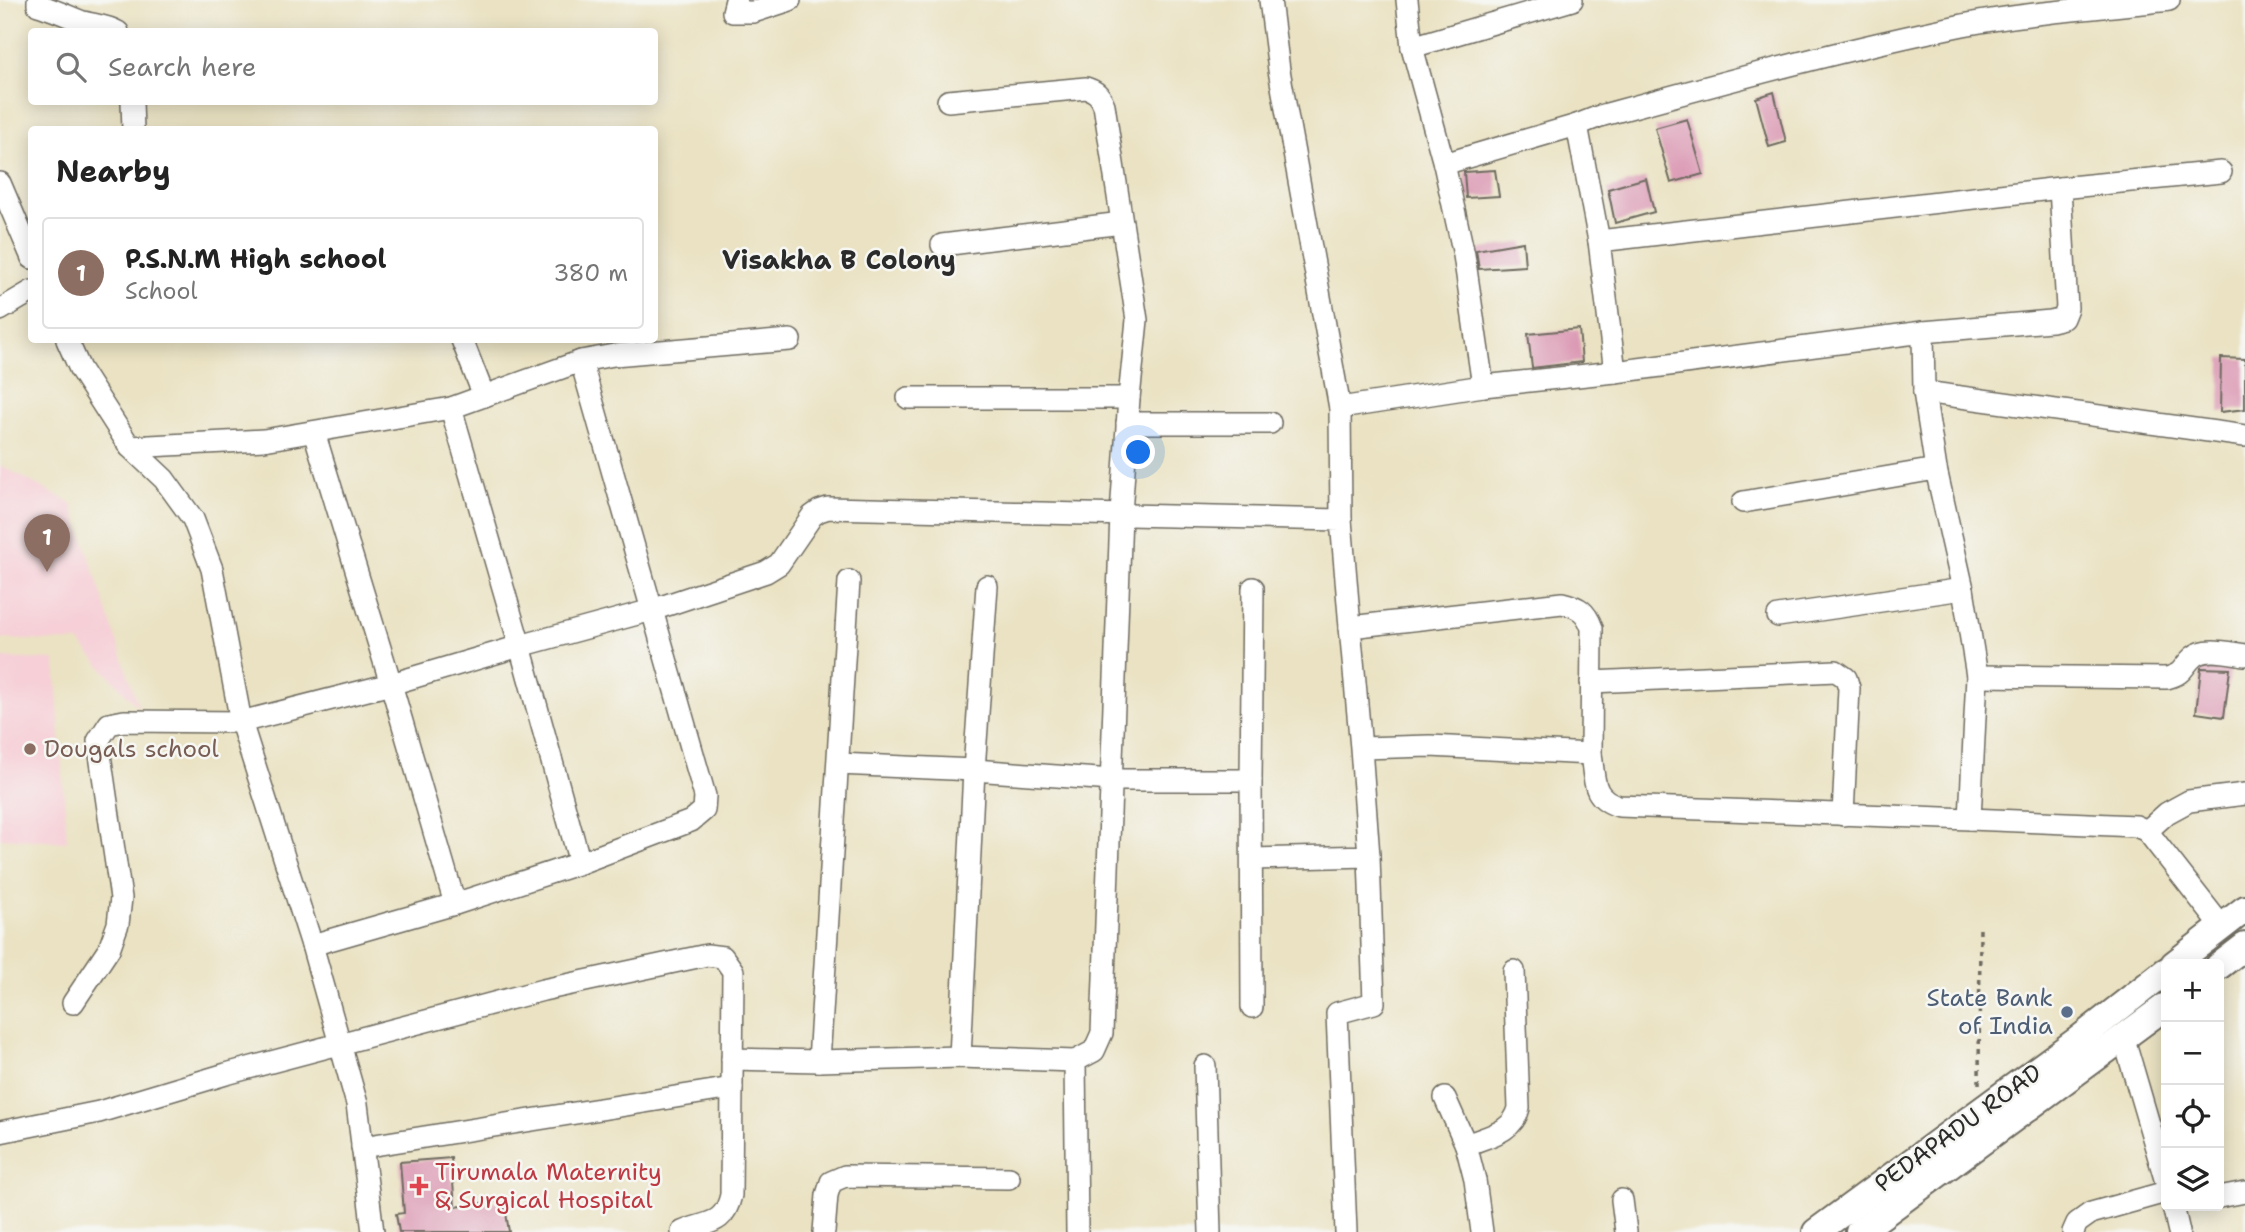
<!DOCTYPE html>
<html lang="en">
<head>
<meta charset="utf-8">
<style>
  :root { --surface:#fff; --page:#f2f2f2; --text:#222; --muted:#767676; --line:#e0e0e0; --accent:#111827 }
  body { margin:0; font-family:"Shantell Sans",sans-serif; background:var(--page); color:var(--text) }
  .controls { position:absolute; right:21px; bottom:21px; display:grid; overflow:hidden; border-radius:7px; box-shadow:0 4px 18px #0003 }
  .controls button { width:63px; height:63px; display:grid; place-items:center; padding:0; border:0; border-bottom:2px solid var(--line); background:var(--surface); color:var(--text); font:35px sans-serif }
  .you { position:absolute; left:1139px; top:453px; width:24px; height:24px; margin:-18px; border:5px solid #fff; border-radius:50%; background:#1a73e8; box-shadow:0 0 0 10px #1a73e833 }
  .badge { display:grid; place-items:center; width:46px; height:46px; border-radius:50%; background:var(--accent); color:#fff; font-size:23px; font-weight:700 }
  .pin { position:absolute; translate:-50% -58px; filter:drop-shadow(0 2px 4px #0008) }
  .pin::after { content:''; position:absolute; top:37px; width:24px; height:21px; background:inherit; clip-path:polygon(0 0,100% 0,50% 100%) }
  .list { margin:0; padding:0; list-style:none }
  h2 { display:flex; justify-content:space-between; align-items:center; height:91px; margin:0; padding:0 28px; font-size:30px }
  h2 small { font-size:23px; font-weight:400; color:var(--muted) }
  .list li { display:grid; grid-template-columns:46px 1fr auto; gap:21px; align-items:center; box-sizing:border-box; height:112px; margin:0 14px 14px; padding:0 14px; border:2px solid var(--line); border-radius:7px }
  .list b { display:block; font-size:26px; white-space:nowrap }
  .list p { margin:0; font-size:23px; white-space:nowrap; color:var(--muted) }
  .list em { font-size:23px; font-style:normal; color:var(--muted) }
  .icon { flex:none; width:38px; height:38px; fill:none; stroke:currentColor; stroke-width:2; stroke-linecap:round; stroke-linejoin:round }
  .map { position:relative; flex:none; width:2245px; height:1232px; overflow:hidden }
  .search { position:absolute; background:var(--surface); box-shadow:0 4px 18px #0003; left:28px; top:28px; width:630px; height:77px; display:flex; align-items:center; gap:18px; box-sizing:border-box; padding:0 24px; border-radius:7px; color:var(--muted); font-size:26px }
  .panel { position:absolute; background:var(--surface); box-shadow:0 4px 18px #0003; left:28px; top:126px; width:630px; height:217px; border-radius:7px }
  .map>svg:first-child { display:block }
  .built { fill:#f6cfd7 }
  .building { fill:#dc9bb5 }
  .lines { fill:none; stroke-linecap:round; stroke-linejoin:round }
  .minor-casing { stroke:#6e6b60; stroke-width:24 }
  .major-casing { stroke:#6e6b60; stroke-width:30 }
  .path { stroke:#6e6b60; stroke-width:3.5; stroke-dasharray:5 5; stroke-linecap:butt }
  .minor { stroke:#fff; stroke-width:21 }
  .major { stroke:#fff; stroke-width:26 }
  .education-dot { fill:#8d6e63; stroke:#f6f6f2; stroke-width:2.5 }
  .service-dot { fill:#5c6f8a; stroke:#f6f6f2; stroke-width:2.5 }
  .health-dot { fill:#e0444e; stroke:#f6f6f2; stroke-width:2.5 }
  .labels { text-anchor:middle; stroke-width:5; stroke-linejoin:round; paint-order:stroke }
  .education-label { font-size:24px; fill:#785e54; stroke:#f6f6f2; text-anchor:start }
  .service-label { font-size:24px; fill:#4e5e75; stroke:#f6f6f2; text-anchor:end }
  .street-label { font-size:24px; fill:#2b2b2b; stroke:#f6f6f2 }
  .health-label { font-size:24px; fill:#be3a42; stroke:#f6f6f2; text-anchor:start }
  .neighbourhood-label { font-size:26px; font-weight:bold; fill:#2b2b2b; stroke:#f6f6f2 }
</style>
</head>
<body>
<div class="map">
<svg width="2245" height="1232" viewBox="0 0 2245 1232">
  <rect width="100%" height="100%" fill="#f6f6f2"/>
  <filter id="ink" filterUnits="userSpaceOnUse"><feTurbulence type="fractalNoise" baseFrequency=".0143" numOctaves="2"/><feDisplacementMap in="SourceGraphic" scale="14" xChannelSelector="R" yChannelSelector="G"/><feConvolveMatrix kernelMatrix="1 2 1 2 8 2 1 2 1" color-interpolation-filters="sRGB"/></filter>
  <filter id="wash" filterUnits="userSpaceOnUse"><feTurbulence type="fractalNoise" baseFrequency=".00686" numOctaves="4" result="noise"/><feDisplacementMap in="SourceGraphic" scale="28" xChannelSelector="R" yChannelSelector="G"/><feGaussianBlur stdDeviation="1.57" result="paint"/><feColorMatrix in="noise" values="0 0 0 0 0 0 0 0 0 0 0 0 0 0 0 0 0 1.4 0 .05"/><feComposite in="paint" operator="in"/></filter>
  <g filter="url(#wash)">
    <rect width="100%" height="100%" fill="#eae2c2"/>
    <!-- built -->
    <g class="built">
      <path d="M0 465 72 504 139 708 79 642 0 639Z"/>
      <path d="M0 658 55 660 67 842 0 838Z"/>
    </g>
    <g id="blocks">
      <!-- building -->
      <g class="building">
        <path d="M1774 92 1786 142 1769 147 1756 98Z"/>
        <path d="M1687 119 1703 174 1671 183 1655 128Z"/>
        <path d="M1495 170 1499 196 1466 198 1464 172Z"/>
        <path d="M1646 178 1654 212 1615 223 1608 189Z"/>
        <path d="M1523 242 1525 266 1479 269 1476 250Z"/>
        <path d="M1579 329 1582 362 1532 368 1528 334Z"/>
        <path d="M2221 358 2245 359V409L2220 412Z"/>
        <path d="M2201 668 2230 669 2224 717 2196 713Z"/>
        <path d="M451 1158 455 1207 504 1200 509 1232H399L396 1214 404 1213 400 1162Z"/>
      </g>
    </g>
  </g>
  <g filter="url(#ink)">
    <use href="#blocks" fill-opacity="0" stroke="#6e6b60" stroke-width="2"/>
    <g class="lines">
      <defs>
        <g id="minor">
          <path d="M38 0V5C52 9 66 15 80 21 93 25 106 25 118 32"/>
          <path d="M736 0 733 12H753L790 0"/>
          <path d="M1270 0 1279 70 1340 408 1341 520"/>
          <path d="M1407 0 1412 47 1444 164 1464 255 1483 386"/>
          <path d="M1412 47 1572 0"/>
          <path d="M948 101 1086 88C1096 91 1100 95 1104 105L1137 320 1129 398 1121 514 1102 1033 1094 1051 1075 1061 1077 1232"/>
          <path d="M132 102 133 130"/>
          <path d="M1444 164 1577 125"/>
          <path d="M0 183 32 258"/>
          <path d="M1599 241 2060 188 2221 172"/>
          <path d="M942 245 1122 223"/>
          <path d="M0 310 32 291"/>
          <path d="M1923 332 2051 321 2063 318 2067 308 2060 188"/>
          <path d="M67 340 80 369 130 447 164 479 193 519 212 569 241 722 312 945 357 1104 373 1232"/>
          <path d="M462 340 484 396"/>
          <path d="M581 361 705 796 704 810 691 821 580 863 520 646 652 610 766 572 779 564 812 516 819 511 828 508 1341 520 1350 627"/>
          <path d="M1615 372 1599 241 1577 125 1600 116C1721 83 1840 50 1963 25 2031 12 2101 8 2169 0"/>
          <path d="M908 398H1129"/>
          <path d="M1340 408 1483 386 1615 372 1923 332 1924 392 2245 436"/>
          <path d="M1127 423H1270"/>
          <path d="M314 432 391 684 455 904"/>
          <path d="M130 447 264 440 451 408 581 361 614 355 790 340"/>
          <path d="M1743 502 1936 469"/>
          <path d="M1778 616 1963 589"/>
          <path d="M1977 676 2167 678C2185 673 2181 668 2193 657 2205 646 2230 653 2245 655"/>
          <path d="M1591 682 1836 671 1846 678 1849 688 1843 815"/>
          <path d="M1591 754C1595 779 1591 798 1619 806L1970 819 1977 676 1963 589 1936 469 1924 392"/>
          <path d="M838 764 974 770 1112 780H1251L1253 588"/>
          <path d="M1251 780 1252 1007"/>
          <path d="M1970 819 2136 826 2147 831 2222 927"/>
          <path d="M2147 831 2167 813 2189 801 2245 794"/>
          <path d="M1253 859 1369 856 1361 748 1430 746 1591 754 1592 628C1586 611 1579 607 1562 603L1350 627 1361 748"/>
          <path d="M312 945 455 904 580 863"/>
          <path d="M73 1003 109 949 118 924 121 898 98 741 109 724 124 721 241 722 391 684 520 646 451 408"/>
          <path d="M2124 1039 2166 1182"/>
          <path d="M960 1057 974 770 987 586"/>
          <path d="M732 1059 819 1061 960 1057 1075 1061"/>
          <path d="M819 1061 849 581"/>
          <path d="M1205 1066 1210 1232"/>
          <path d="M1445 1098 1466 1145 1475 1180 1482 1232"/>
          <path d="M0 1132 99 1112 226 1074 543 990 707 955 723 957 733 971 731 1195C724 1227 706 1221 682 1232"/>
          <path d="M1466 1145C1488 1136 1513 1133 1519 1108L1514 971"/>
          <path d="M362 1147 732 1088"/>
          <path d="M2219 1197 2245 1192"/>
          <path d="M1622 1200 1626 1232"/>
          <path d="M2173 1206 2179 1232"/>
          <path d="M824 1232 827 1195 831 1182 845 1176 1009 1178"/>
          <path d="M1346 1232 1337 1013 1374 1003 1369 856"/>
          <path d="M2073 1232 2077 1223 2091 1213 2166 1192"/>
        </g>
        <g id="major">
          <path d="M2174 964 2245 909"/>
          <path d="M2219 966 2245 946"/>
          <path d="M1816 1232 2079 1039 2166 971"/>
          <path d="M1859 1232 2166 1006"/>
        </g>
      </defs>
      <!-- minor casing -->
      <use href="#minor" class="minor-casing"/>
      <!-- major casing -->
      <use href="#major" class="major-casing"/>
      <!-- path -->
      <path class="path" d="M1979 1084 1980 924"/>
      <!-- minor -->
      <use href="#minor" class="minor"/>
      <!-- major -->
      <use href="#major" class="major"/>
    </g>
  </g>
  <!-- markers -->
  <circle class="education-dot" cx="30" cy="749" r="7"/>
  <circle class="service-dot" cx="2067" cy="1012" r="7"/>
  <path class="health-dot" d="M415.5 1175.5h7v7h7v7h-7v7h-7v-7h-7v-7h7z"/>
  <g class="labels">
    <!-- education labels -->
    <g class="education-label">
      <text x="44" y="757">Dougals school</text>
    </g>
    <!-- service labels -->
    <g class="service-label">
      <text x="2053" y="1006">State Bank<tspan x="2053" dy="28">of India</tspan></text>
    </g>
    <!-- street labels -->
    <g class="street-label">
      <text transform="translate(1958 1128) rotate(-36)" y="8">PEDAPADU ROAD</text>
    </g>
    <!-- health labels -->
    <g class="health-label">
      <text x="435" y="1180">Tirumala Maternity<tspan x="435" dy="28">&amp; Surgical Hospital</tspan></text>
    </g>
    <!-- neighbourhood labels -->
    <g class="neighbourhood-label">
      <text x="839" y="269">Visakha B Colony</text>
    </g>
  </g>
</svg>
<div class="controls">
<button>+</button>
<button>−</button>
<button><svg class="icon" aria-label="locate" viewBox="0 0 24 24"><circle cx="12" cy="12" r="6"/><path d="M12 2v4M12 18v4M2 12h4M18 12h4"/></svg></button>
<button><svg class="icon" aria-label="layers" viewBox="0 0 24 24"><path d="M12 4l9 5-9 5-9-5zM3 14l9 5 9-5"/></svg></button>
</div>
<div class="you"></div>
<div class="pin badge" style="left:47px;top:572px;background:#8d6e63">1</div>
<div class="search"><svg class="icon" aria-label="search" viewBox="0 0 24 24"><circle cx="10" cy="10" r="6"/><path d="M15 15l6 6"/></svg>Search here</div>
<section class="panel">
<h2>Nearby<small></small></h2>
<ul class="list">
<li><span class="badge" style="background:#8d6e63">1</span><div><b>P.S.N.M High school</b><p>School</p></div><em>380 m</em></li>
</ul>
</section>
</div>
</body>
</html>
